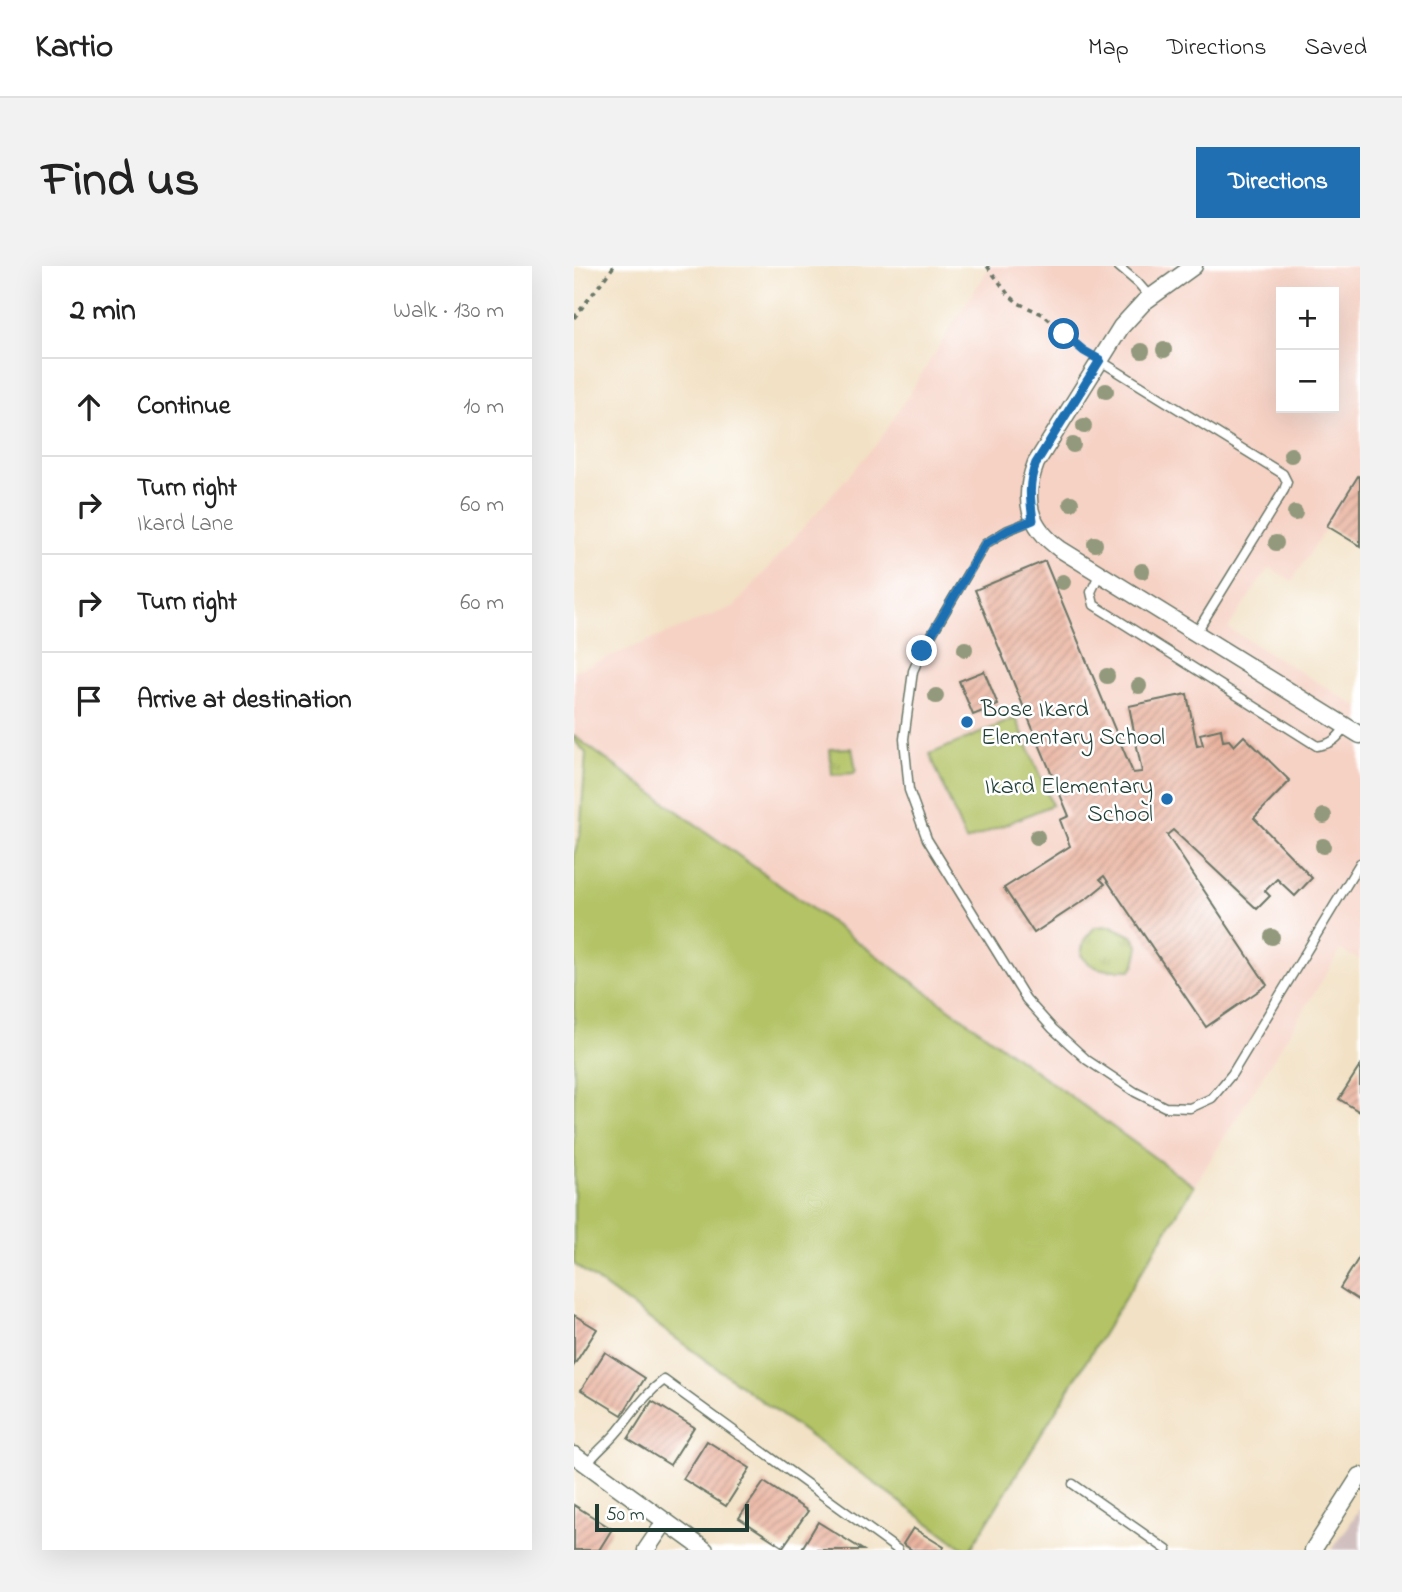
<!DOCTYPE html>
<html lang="en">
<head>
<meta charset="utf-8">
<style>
  :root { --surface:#fff; --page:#f2f2f2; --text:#222; --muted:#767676; --line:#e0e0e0; --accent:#1f6fb2 }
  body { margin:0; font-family:"Indie Flower",sans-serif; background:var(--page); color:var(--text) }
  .controls { position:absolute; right:21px; top:21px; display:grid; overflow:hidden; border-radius:0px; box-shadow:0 7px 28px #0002 }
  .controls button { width:63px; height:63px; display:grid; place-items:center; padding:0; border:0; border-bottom:2px solid var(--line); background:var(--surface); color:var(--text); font:35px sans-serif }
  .scale { position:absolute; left:21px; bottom:18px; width:154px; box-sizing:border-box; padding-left:7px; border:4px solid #1f3d34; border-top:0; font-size:19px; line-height:24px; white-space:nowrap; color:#1f3d34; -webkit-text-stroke:5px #fff; paint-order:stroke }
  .stop { position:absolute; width:21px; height:21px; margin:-16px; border:5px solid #1f6fb2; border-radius:50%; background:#fff }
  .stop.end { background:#1f6fb2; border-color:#fff; box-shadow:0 2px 7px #0008 }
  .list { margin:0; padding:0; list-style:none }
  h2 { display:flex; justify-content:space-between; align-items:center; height:91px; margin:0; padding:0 28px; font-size:30px }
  h2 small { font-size:23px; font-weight:400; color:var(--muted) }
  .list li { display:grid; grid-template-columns:46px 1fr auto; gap:21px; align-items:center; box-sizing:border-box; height:98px; padding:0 28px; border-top:2px solid var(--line) }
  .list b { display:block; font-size:26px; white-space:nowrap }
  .list p { margin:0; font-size:23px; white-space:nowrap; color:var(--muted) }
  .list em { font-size:23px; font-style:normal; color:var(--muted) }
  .icon { flex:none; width:38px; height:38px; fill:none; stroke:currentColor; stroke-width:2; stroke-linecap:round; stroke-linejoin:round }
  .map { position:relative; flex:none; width:786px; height:1284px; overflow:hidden; border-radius:0px }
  header { display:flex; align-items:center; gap:42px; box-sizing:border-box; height:98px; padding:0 35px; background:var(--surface); border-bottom:2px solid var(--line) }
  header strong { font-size:33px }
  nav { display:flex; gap:38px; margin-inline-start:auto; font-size:24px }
  .intro { display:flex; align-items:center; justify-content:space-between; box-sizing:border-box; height:168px; padding:0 42px }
  h1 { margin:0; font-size:49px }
  .button { padding:18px 32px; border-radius:0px; background:var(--accent); color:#fff; font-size:24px; font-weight:700 }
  main { display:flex; gap:42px; padding:0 42px }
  aside { flex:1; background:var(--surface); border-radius:0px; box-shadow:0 7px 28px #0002 }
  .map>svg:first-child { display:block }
  .built { fill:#f6d2c5; fill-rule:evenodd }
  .industrial { fill:#d1bfbf }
  .grass { fill:#b3c365; stroke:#69804c; stroke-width:2 }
  .park { fill:url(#park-tufts); stroke:#69804c; stroke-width:2 }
  .building { fill:url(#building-hatch) }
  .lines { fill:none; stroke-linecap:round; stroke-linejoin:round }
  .service-casing { stroke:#697666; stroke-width:11 }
  .minor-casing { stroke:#697666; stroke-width:19 }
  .path { stroke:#697666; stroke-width:3.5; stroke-dasharray:5 5; stroke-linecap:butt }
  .service { stroke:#fff; stroke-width:8 }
  .minor { stroke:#fff; stroke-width:16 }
  .tree { fill:#92997b }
  .route { stroke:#1f6fb2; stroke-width:9 }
  .poi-dot { fill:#1f6fb2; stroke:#fff; stroke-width:2.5 }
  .labels { text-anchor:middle; stroke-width:5; stroke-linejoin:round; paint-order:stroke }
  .poi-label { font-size:24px; fill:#1f3d34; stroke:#fff; text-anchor:start }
</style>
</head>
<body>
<header>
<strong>Kartio</strong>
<nav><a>Map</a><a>Directions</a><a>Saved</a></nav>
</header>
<div class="intro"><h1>Find us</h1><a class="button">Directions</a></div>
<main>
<aside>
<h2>2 min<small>Walk · 130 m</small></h2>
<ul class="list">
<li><svg class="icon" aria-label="ahead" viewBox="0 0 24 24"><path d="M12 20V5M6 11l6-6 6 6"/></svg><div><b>Continue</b></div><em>10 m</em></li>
<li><svg class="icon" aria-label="right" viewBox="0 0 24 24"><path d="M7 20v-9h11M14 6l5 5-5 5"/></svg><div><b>Turn right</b><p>Ikard Lane</p></div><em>60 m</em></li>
<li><svg class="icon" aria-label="right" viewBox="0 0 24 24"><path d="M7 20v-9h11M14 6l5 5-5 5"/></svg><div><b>Turn right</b></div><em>60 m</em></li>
<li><svg class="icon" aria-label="arrive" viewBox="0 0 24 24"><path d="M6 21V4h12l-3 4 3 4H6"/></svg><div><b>Arrive at destination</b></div></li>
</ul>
</aside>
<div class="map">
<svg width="786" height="1284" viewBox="0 0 786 1284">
  <defs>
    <pattern id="park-tufts" width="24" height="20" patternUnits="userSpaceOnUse" patternTransform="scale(1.75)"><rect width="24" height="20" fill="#b3c365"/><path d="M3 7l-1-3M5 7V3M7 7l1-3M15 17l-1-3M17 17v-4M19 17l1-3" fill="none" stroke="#91a054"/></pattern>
    <pattern id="building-hatch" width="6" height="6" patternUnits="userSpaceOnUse" patternTransform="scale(1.75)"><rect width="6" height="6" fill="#eab29e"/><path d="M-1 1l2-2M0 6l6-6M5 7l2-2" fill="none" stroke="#bd9282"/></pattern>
  </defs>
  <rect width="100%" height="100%" fill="#fff"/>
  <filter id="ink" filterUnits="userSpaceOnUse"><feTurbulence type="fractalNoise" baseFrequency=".0143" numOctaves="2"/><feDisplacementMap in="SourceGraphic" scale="14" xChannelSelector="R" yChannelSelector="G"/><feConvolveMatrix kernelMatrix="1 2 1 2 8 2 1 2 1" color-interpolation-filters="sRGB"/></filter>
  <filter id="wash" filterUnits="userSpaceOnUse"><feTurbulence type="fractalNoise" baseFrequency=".00686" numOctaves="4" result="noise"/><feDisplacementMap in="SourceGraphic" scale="28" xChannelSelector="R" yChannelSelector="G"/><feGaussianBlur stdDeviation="1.57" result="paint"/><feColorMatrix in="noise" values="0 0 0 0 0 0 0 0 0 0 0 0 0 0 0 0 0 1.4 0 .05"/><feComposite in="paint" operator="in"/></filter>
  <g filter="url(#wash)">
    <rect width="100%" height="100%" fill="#f2e1c4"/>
    <!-- built -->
    <path class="built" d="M416 0H786V209L718 315 695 301 654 362 786 442V694L767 684 620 920 0 470V405L161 340 306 174ZM707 26H760V142H707Z"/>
    <!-- industrial -->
    <path class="industrial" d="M786 1242V1284H758L772 1264Z"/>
    <!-- grass -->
    <g class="grass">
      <path d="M442 452 478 539 392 575 356 488Z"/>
      <path d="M0 470 620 920 396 1284H392L0 998V588L6 570 12 487 0 474Z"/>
    </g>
    <!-- park -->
    <g class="park">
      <path d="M278 482 282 504 280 507 258 509 256 483Z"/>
      <path d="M537 660 558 670 565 681 561 698 557 704C536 703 521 708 507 689L510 674 521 661Z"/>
    </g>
    <g id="blocks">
      <!-- building -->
      <g class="building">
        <path d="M784 210 786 212V280L753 260Z"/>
        <path d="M471 295 559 507 568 506 555 440 613 428 623 480 629 479 626 468 647 463 649 475 655 474 660 480 670 470 716 515 680 552 738 612 721 630 703 613 691 625 696 630 683 643 599 564 593 569 693 719 632 761 530 610 526 613 531 618 515 631 460 667 430 622 496 580 486 554 495 550 401 324Z"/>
        <path d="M410 405 424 439 399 449 385 415Z"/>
        <path d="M786 800V846L765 833Z"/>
        <path d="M786 990V1035L766 1022Z"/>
        <path d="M0 1049 23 1063 0 1099Z"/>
        <path d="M31 1086 71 1112 48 1149 7 1124Z"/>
        <path d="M78 1135 120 1161 96 1199 54 1173Z"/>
        <path d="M133 1175 176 1202 152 1240 109 1213Z"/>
        <path d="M190 1216 234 1245 209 1281 165 1252Z"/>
        <path d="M0 1239 38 1263 25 1284H0Z"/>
        <path d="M244 1256 289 1284H227Z"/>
        <path d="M339 1262 370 1281 368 1284H338L329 1278Z"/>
      </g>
    </g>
  </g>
  <g filter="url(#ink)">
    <use href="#blocks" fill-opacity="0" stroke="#697666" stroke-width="2"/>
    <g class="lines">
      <defs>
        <g id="service">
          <path d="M544 0 564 17 577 32"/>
          <path d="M525 94 709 208 713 216 710 224 622 367"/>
          <path d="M459 254 434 264 411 278 348 385 339 405 330 473 335 524 353 573 452 733 479 763 513 794 561 826 591 841 616 842 638 832 658 808 786 597"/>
          <path d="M526 307 517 326 520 339 743 480C758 478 763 473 772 460"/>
          <path d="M13 1198C23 1185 34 1177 44 1165 59 1147 71 1128 90 1114L324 1284"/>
          <path d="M499 1218 593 1284"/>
        </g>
        <g id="minor">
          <path d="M620 0 570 36 547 61 462 197C448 233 454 260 486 283L786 469"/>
          <path d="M0 1189 131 1284"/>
          <path d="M72 1284 91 1256"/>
          <path d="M739 1284 786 1210"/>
        </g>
      </defs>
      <!-- service casing -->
      <use href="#service" class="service-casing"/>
      <!-- minor casing -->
      <use href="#minor" class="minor-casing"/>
      <!-- path -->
      <g class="path">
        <path d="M413 0 434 28 444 37 470 49 510 85"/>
        <path d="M0 52 40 0"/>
      </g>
      <!-- service -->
      <use href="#service" class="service"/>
      <!-- minor -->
      <use href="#minor" class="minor"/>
    </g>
    <!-- trees -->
    <g class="tree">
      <circle cx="590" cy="84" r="8"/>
      <circle cx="568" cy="85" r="8"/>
      <circle cx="532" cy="125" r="8"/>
      <circle cx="510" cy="160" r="8"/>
      <circle cx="499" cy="179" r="8"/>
      <circle cx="717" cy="189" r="8"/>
      <circle cx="497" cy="237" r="8"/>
      <circle cx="721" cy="247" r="8"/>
      <circle cx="702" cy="277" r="8"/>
      <circle cx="521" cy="278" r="8"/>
      <circle cx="568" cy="305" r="8"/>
      <circle cx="489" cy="316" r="8"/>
      <circle cx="391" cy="383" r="8"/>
      <circle cx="533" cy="410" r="8"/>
      <circle cx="565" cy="420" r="8"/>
      <circle cx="362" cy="430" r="8"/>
      <circle cx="750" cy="550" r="8"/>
      <circle cx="463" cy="571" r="8"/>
      <circle cx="749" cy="580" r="8"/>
      <circle cx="698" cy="671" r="8"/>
    </g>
  </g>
  <g class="lines" filter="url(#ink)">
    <!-- route -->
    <path class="route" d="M348 385 411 278 434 264 459 254C456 233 454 217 462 197L526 94 510 85 490 68"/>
  </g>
  <!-- markers -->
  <g class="poi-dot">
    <circle cx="393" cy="456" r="7"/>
    <circle cx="593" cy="533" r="7"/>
  </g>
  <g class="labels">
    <!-- poi labels -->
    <g class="poi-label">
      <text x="407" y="450">Bose Ikard<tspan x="407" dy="28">Elementary School</tspan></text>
      <text x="579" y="527" text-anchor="end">Ikard Elementary<tspan x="579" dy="28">School</tspan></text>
    </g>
  </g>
</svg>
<div class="controls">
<button>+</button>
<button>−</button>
</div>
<div class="scale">50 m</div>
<div class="stop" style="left:490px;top:68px"></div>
<div class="stop end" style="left:348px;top:385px"></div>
</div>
</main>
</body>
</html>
